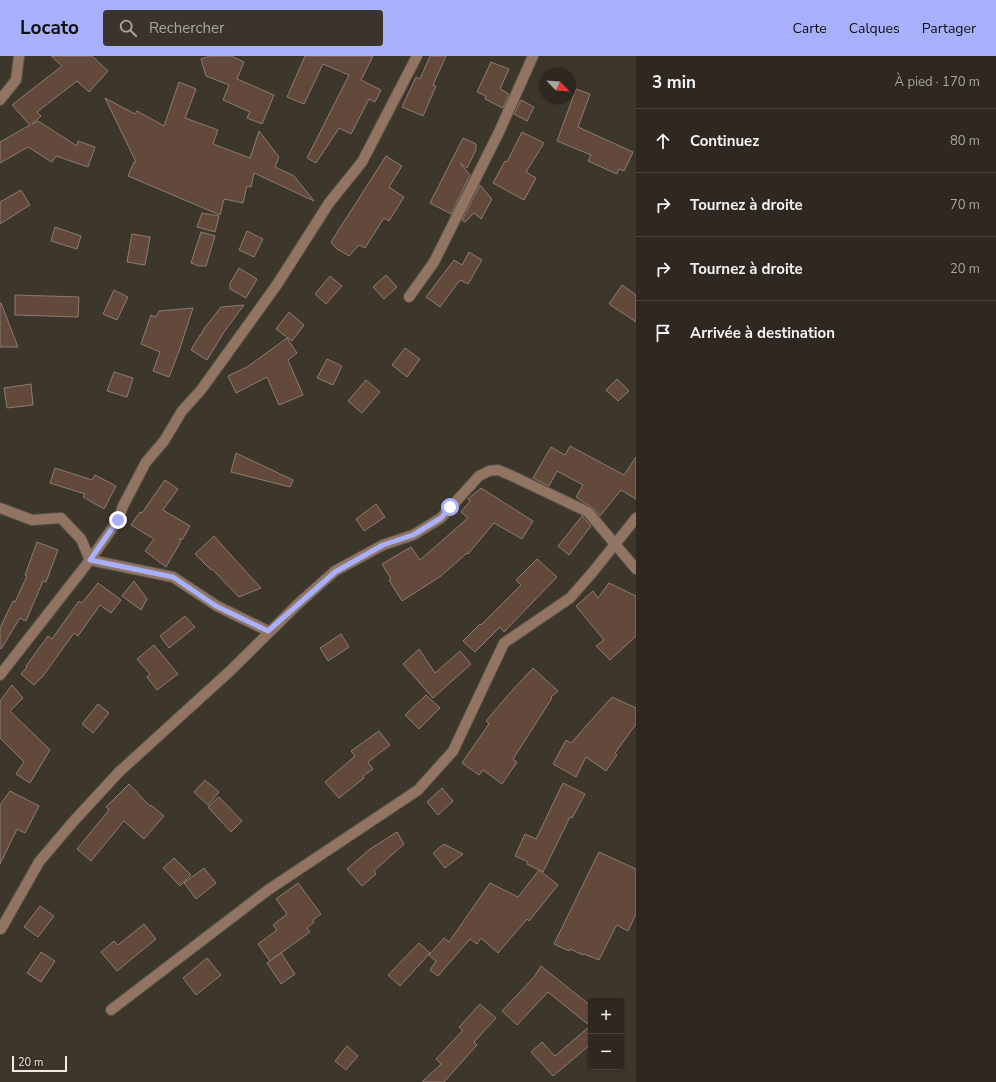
<!DOCTYPE html>
<html lang="fr">
<head>
<meta charset="utf-8">
<style>
  :root { --surface:#2e2820; --page:#3a342d; --text:#f1f3f6; --muted:#a7a6a5; --line:#49443e; --accent:#a8b0fc }
  body { margin:0; font-family:"Nunito Sans",sans-serif; background:var(--page); color:var(--text) }
  .controls { position:absolute; right:12px; bottom:12px; display:grid; overflow:hidden; border-radius:4px; box-shadow:0 1px 3px #0004 }
  .controls button { width:36px; height:36px; display:grid; place-items:center; padding:0; border:0; border-bottom:1px solid var(--line); background:var(--surface); color:var(--text); font:20px sans-serif }
  .compass { position:absolute; left:540px; top:12px; width:36px; height:36px; border-radius:50%; background:var(--surface); box-shadow:0 1px 3px #0004; rotate:115deg }
  .scale { position:absolute; left:12px; bottom:10px; width:55px; box-sizing:border-box; padding-left:4px; border:2px solid #efebe3; border-top:0; font-size:11px; line-height:14px; white-space:nowrap; color:#efebe3; -webkit-text-stroke:3px #332c20; paint-order:stroke }
  .stop { position:absolute; width:12px; height:12px; margin:-9px; border:3px solid #a8b0fc; border-radius:50%; background:#fff }
  .stop.end { background:#a8b0fc; border-color:#fff; box-shadow:0 1px 4px #0008 }
  .list { margin:0; padding:0; list-style:none }
  h2 { display:flex; justify-content:space-between; align-items:center; height:52px; margin:0; padding:0 16px; font-size:17px }
  h2 small { font-size:13px; font-weight:400; color:var(--muted) }
  .list li { display:grid; grid-template-columns:26px 1fr auto; gap:12px; align-items:center; box-sizing:border-box; height:64px; padding:0 16px; border-top:1px solid var(--line) }
  .list b { display:block; font-size:15px; white-space:nowrap }
  .list em { font-size:13px; font-style:normal; color:var(--muted) }
  .icon { flex:none; width:22px; height:22px; fill:none; stroke:currentColor; stroke-width:2; stroke-linecap:round; stroke-linejoin:round }
  .map { position:relative; flex:none; width:636px; height:1026px; overflow:hidden }
  header { display:flex; align-items:center; gap:24px; box-sizing:border-box; height:56px; padding:0 20px; background:var(--accent); color:#111 }
  header strong { font-size:19px }
  nav { display:flex; gap:22px; margin-inline-start:auto; font-size:14px }
  .search { width:280px; height:36px; background:var(--page); display:flex; align-items:center; gap:10px; box-sizing:border-box; padding:0 14px; border-radius:4px; color:var(--muted); font-size:15px }
  main { display:flex }
  aside { flex:1; background:var(--surface) }
  .map>svg:first-child { display:block }
  .building { fill:#63493c; stroke:#8c7c74 }
  .lines { fill:none; stroke-linecap:round; stroke-linejoin:round }
  .minor-casing { stroke:#595348; stroke-width:12 }
  .minor { stroke:#927463; stroke-width:10 }
  .route { stroke:#a8b0fc; stroke-width:5 }
</style>
</head>
<body>
<header>
<strong>Locato</strong>
<div class="search"><svg class="icon" aria-label="search" viewBox="0 0 24 24"><circle cx="10" cy="10" r="6"/><path d="M15 15l6 6"/></svg>Rechercher</div>
<nav><a>Carte</a><a>Calques</a><a>Partager</a></nav>
</header>
<main>
<div class="map">
<svg width="636" height="1026" viewBox="0 0 636 1026">
  <rect width="100%" height="100%" fill="#3d362a"/>
  <!-- building -->
  <g class="building">
    <path d="M51 0H92L108 15 89 36 77 25 37 56 41 60 32 68 38 65 77 90 78 85 95 91 88 111 56 100 52 106 28 91 0 107V86L30 69 12 49 62 10Z"/>
    <path d="M210 0H231L244 6 237 23 274 39 262 68 247 62 250 56 223 44 229 29 206 20 201 3Z"/>
    <path d="M305 0H373L361 24 381 34 375 46 369 43 351 78 339 72 316 107 307 102 349 19 323 8 304 48 287 41Z"/>
    <path d="M430 0H446L433 29 436 30 423 60 402 51 416 21 420 23Z"/>
    <path d="M491 6 509 13 500 33 509 38 503 52 485 43 486 40 477 36Z"/>
    <path d="M179 26 196 33 185 62 218 74 213 88 250 102 259 75 279 101 275 111 294 120 314 145 254 117 251 131 247 130 243 147 224 143 220 159 128 120 134 106H136L105 42 135 58 137 55 164 70Z"/>
    <path d="M576 33 590 38 578 71 633 96 624 115 619 113 617 118 588 105 591 99 557 85Z"/>
    <path d="M521 44 534 51 527 65 514 58Z"/>
    <path d="M522 76 544 87 526 116 536 122 524 144 493 127 505 105 507 106Z"/>
    <path d="M463 82 476 88V94L467 112 460 107 470 119 451 158 430 147Z"/>
    <path d="M386 100 402 110 389 131 404 141 389 165 384 162 365 192 359 189 349 200 337 193 331 186Z"/>
    <path d="M480 129 492 143 481 163 474 157 465 166 462 164Z"/>
    <path d="M21 134 30 149 0 168V146Z"/>
    <path d="M202 157 219 160 215 176 197 171Z"/>
    <path d="M55 171 81 180 77 193 51 185Z"/>
    <path d="M247 175 263 183 254 201 239 194Z"/>
    <path d="M201 176 215 180 206 210H199L191 207Z"/>
    <path d="M132 178 150 181 145 209 127 206Z"/>
    <path d="M469 196 482 204 468 228 460 224 440 251 426 241 454 204 462 209Z"/>
    <path d="M239 212 257 223 246 242 230 233V227Z"/>
    <path d="M386 219 397 231 384 243 373 231Z"/>
    <path d="M330 220 342 230 326 248 315 238Z"/>
    <path d="M622 229 636 239V266L609 248Z"/>
    <path d="M114 234 128 241 117 264 103 258Z"/>
    <path d="M15 239 79 241 78 261 15 259Z"/>
    <path d="M0 247H1L18 291H0Z"/>
    <path d="M244 249 224 276 207 304 191 294 200 279H201L203 274 221 251Z"/>
    <path d="M193 252 179 295 169 321 153 315 160 296 141 288 151 259 156 261 159 255Z"/>
    <path d="M289 256 304 269 292 285 276 273Z"/>
    <path d="M287 282 297 297 288 304 303 339 279 349 267 321 236 337 228 320 247 311Z"/>
    <path d="M405 292 420 303 407 321 392 309Z"/>
    <path d="M327 303 342 310 333 329 317 322Z"/>
    <path d="M114 316 133 322 127 341 107 335Z"/>
    <path d="M617 323 629 335 618 345 606 334Z"/>
    <path d="M366 324 380 336 362 357 348 345Z"/>
    <path d="M31 328 33 349 7 352 4 332Z"/>
    <path d="M570 390 624 419 636 401V443L621 434 600 460 593 452 576 441 583 429 557 415 549 430 533 422 551 391 565 399Z"/>
    <path d="M236 397 293 424 290 431 231 416Z"/>
    <path d="M55 412 92 424 95 419 116 430 104 453 83 441 85 438 50 427Z"/>
    <path d="M165 424 178 433 163 454 190 470 182 484 180 482V487L166 511 145 495 154 483 131 469 140 456 142 457Z"/>
    <path d="M481 432 533 465 522 483 494 467 468 498 467 497 441 520 402 545 389 524 391 523 382 508 411 491 420 504 468 462 461 456 470 445 468 443Z"/>
    <path d="M376 448 385 461 364 475 356 463Z"/>
    <path d="M582 460 591 470 569 499 558 490Z"/>
    <path d="M214 480 229 497 261 532 239 541 212 513 211 514 195 498Z"/>
    <path d="M37 486 58 494 46 526 43 525 26 565 20 562 1 593 0 592V572L13 545 15 546 27 520 25 519Z"/>
    <path d="M537 503 557 521 504 576 500 571 475 596 463 585 480 568 481 569 521 529 516 524Z"/>
    <path d="M134 525 147 543 141 554 122 540Z"/>
    <path d="M98 527 121 544 111 557 100 549 78 580 74 577 43 620 34 629 21 618 27 611 26 610 48 580 52 583 79 545 82 547Z"/>
    <path d="M609 527 636 540V580L610 604 596 590 604 584 576 550 593 535 598 542Z"/>
    <path d="M185 560 195 571 169 592 160 580Z"/>
    <path d="M341 578 349 591 328 605 320 592Z"/>
    <path d="M154 589 178 618 157 634 147 621 150 618 137 603Z"/>
    <path d="M419 593 435 617 460 595 471 608 433 642 403 608Z"/>
    <path d="M533 612 558 635 551 641 552 642 513 703 517 706 502 728 483 714 479 719 462 707 489 668 486 665 509 638Z"/>
    <path d="M12 629 23 642 10 655 50 694 30 727 16 718 24 706 0 682V645Z"/>
    <path d="M426 639 440 652 419 673 405 659Z"/>
    <path d="M612 641 636 652V668L615 697 617 699 606 715 586 701 576 721 553 708 566 684 571 687Z"/>
    <path d="M98 648 109 657 93 677 82 668Z"/>
    <path d="M379 675 390 689 368 706 373 713 363 720 364 722 339 742 325 726 355 700 351 695Z"/>
    <path d="M205 724 219 736 208 749 194 736Z"/>
    <path d="M563 727 585 738 572 762 570 761 543 816 527 808 528 806 515 800 525 778 536 783Z"/>
    <path d="M129 728 150 750 151 749 164 760 144 783 124 765 91 805 77 793 109 754 106 751Z"/>
    <path d="M442 732 453 745 438 759 427 746Z"/>
    <path d="M10 735 39 750 25 777 17 773 0 808V749Z"/>
    <path d="M219 741 242 765 231 776 208 751Z"/>
    <path d="M397 776 404 788 374 815 376 818 362 830 347 813 370 793Z"/>
    <path d="M444 788 463 798 445 812 433 797Z"/>
    <path d="M599 796 636 813V858L628 875 617 869 615 872 599 904 584 898 583 899 570 893 569 895 554 888Z"/>
    <path d="M174 802 191 819 180 830 163 812Z"/>
    <path d="M204 812 216 827 196 843 184 827Z"/>
    <path d="M539 814 558 829 529 865 527 863 498 897 481 882 477 888 470 883 438 920 430 914 436 905 429 899 444 882 449 886 490 827 518 841Z"/>
    <path d="M298 827 321 858 313 864 314 866 307 872 310 876 270 905 258 888 277 874 273 869 287 858 276 843Z"/>
    <path d="M40 850 54 860 38 881 24 871Z"/>
    <path d="M144 868 156 883 117 915 101 896 114 885 118 889Z"/>
    <path d="M419 887 430 897 400 930 388 919Z"/>
    <path d="M41 896 55 905 41 926 27 917Z"/>
    <path d="M281 897 295 918 281 928 267 907Z"/>
    <path d="M207 902 221 919 196 939 183 922Z"/>
    <path d="M541 910 591 950V988L553 1020 531 996 542 986 555 1000 590 970 548 936 517 969 502 955 534 921Z"/>
    <path d="M480 948 496 962 474 986 477 989 444 1026H422L441 1008 436 1003 463 974 459 971Z"/>
    <path d="M347 990 358 1000 346 1014 335 1005Z"/>
  </g>
  <g class="lines">
    <defs>
      <g id="minor">
        <path d="M0 44 16 24 19 0"/>
        <path d="M409 241 434 206 499 76 533 0"/>
        <path d="M0 452 32 464 61 462 81 483 90 504 173 521 217 550 268 575"/>
        <path d="M0 619 90 504 118 464 123 450 146 406 164 385 182 355 201 334 258 255 278 227 329 147 362 106 417 0"/>
        <path d="M1 873 39 806 72 767 119 716 230 615 299 547 335 515 383 489 413 479 441 462 479 420 489 415 498 414 510 419 588 456 636 513"/>
        <path d="M111 954 268 834 418 734 453 695 504 587 570 542 592 517 636 462"/>
      </g>
    </defs>
    <!-- minor casing -->
    <use href="#minor" class="minor-casing"/>
    <!-- minor -->
    <use href="#minor" class="minor"/>
  </g>
  <g class="lines">
    <!-- route -->
    <path class="route" d="M118 464 90 504 173 521 216 550 268 575 335 516 383 489 413 479 441 462 450 451"/>
  </g>
</svg>
<div class="controls">
<button>+</button>
<button>−</button>
</div>
<svg class="compass" viewBox="-18 -18 36 36"><path d="M0-13l5 13h-10z" fill="#e53935"/><path d="M0 13l5-13h-10z" fill="#a7a6a5"/></svg>
<div class="scale">20 m</div>
<div class="stop" style="left:450px;top:451px"></div>
<div class="stop end" style="left:118px;top:464px"></div>
</div>
<aside>
<h2>3 min<small>À pied · 170 m</small></h2>
<ul class="list">
<li><svg class="icon" aria-label="ahead" viewBox="0 0 24 24"><path d="M12 20V5M6 11l6-6 6 6"/></svg><div><b>Continuez</b></div><em>80 m</em></li>
<li><svg class="icon" aria-label="right" viewBox="0 0 24 24"><path d="M7 20v-9h11M14 6l5 5-5 5"/></svg><div><b>Tournez à droite</b></div><em>70 m</em></li>
<li><svg class="icon" aria-label="right" viewBox="0 0 24 24"><path d="M7 20v-9h11M14 6l5 5-5 5"/></svg><div><b>Tournez à droite</b></div><em>20 m</em></li>
<li><svg class="icon" aria-label="arrive" viewBox="0 0 24 24"><path d="M6 21V4h12l-3 4 3 4H6"/></svg><div><b>Arrivée à destination</b></div></li>
</ul>
</aside>
</main>
</body>
</html>
